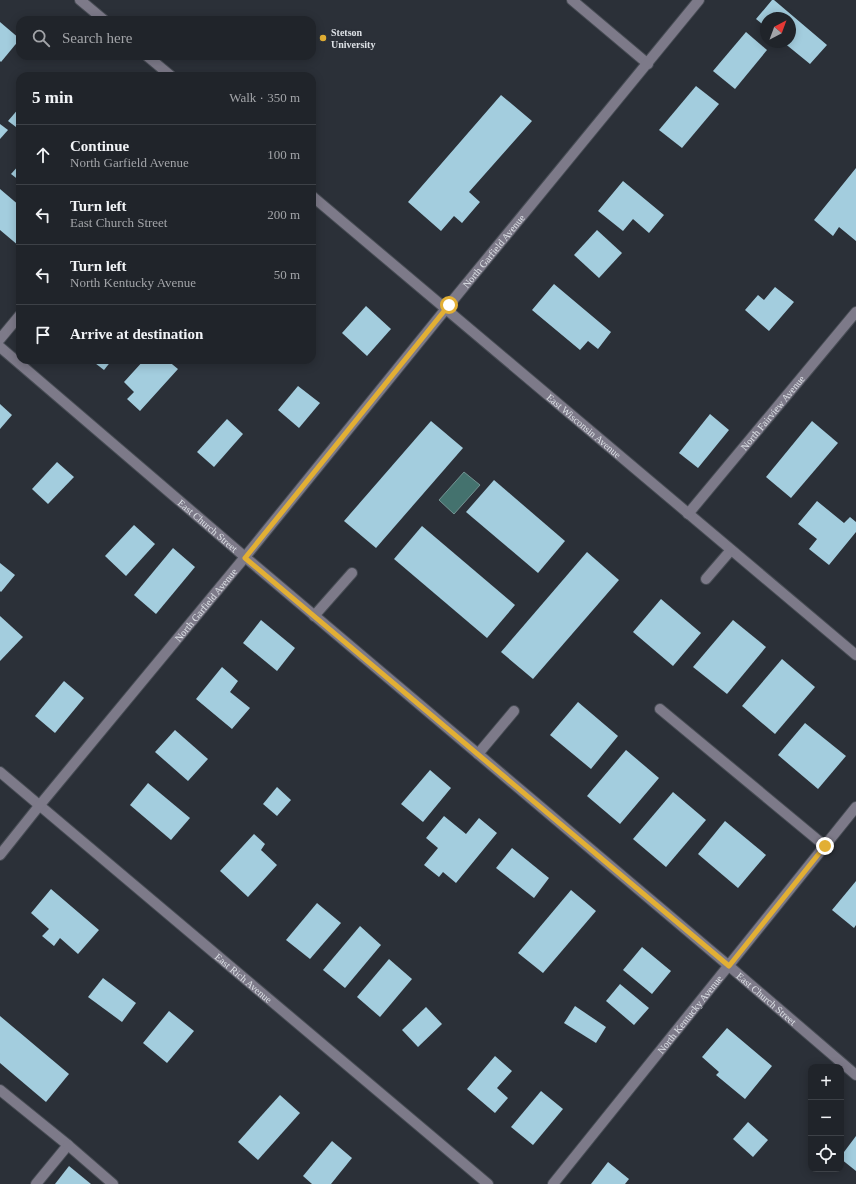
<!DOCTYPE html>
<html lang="en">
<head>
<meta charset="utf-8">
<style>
  :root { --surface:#20242a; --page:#2d3036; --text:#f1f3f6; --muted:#a2a4a8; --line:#3d4147 }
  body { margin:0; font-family:"Times New Roman",serif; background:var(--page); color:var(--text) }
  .controls { position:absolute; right:12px; bottom:12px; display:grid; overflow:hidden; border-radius:8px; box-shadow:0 2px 10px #0003 }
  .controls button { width:36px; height:36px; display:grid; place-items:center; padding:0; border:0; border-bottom:1px solid var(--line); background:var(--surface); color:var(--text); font:20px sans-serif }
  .compass { position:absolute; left:760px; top:12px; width:36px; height:36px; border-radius:50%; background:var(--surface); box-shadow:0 2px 10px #0003; rotate:41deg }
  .stop { position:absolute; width:12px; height:12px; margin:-9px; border:3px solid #e2af34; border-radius:50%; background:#fff }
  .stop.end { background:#e2af34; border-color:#fff; box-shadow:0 1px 4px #0008 }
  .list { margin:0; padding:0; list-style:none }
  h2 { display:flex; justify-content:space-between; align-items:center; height:52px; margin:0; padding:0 16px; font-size:17px }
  h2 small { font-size:13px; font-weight:400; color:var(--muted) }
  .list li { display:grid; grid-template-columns:26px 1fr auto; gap:12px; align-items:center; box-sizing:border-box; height:60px; padding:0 16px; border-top:1px solid var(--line) }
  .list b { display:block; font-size:15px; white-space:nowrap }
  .list p { margin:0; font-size:13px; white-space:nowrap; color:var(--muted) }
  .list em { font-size:13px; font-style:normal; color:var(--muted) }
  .icon { flex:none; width:22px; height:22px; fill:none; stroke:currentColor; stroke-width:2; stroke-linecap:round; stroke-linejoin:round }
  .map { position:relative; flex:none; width:856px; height:1184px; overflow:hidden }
  .search { position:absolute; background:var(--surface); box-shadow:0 2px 10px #0003; left:16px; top:16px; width:300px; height:44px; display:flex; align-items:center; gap:10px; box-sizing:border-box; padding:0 14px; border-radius:12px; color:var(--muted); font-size:15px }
  .panel { position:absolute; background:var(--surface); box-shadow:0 2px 10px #0003; left:16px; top:72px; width:300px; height:292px; border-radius:12px }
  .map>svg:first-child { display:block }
  .water { fill:#44726e; stroke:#729392 }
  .building { fill:#a3cdde }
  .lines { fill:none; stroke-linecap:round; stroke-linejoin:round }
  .minor-casing { stroke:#474c54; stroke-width:12 }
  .minor { stroke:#7d7a89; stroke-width:10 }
  .route { stroke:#e2af34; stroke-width:5 }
  .poi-dot { fill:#e2af34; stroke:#2b3038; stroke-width:1.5 }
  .labels { text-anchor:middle; stroke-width:4; stroke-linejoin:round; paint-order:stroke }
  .poi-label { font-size:10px; font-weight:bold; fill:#dce0e5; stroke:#2b3038; text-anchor:start }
  .street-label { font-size:10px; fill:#dce0e5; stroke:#2b3038 }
</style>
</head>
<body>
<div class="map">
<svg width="856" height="1184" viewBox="0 0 856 1184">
  <rect width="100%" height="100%" fill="#2b3038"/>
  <!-- water -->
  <path class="water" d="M464 472 480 485 454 514 439 500Z"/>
  <!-- building -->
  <g class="building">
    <path d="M772 0H774L827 45 810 64 783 42H790V18H766V27L756 19Z"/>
    <path d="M0 22 20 39 1 62 0 61Z"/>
    <path d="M746 32 767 50 735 89 713 71Z"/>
    <path d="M696 86 719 104 682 148 659 130Z"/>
    <path d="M501 95 532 121 469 192 480 202 462 223 454 216 441 231 408 202Z"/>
    <path d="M20 107V130L8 121Z"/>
    <path d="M0 124 8 130 0 139Z"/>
    <path d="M20 164V181L11 174Z"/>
    <path d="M856 168V241L839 227 833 236 814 220Z"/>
    <path d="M623 181 664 215 649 233 633 219 623 231 598 211Z"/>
    <path d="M0 189 20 206 19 246 0 230Z"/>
    <path d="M597 230 622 253 599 278 574 255Z"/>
    <path d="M554 284 611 332 598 349 588 341 580 350 532 310Z"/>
    <path d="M775 287 794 302 769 331 745 310 758 295 764 300Z"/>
    <path d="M366 306 391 329 367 356 342 333Z"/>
    <path d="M91 360H112L104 370Z"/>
    <path d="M144 360H167L178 369 140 411 127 399 134 392 124 382Z"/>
    <path d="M298 386 320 403 299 428 278 410Z"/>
    <path d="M0 404 12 415 0 429Z"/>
    <path d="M710 414 729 430 698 468 679 453Z"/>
    <path d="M227 419 243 434 214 467 197 452Z"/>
    <path d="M431 421 463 448 376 548 344 521Z"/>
    <path d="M812 421 838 443 791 498 766 477Z"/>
    <path d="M57 462 74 477 48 504 32 489Z"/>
    <path d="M494 480 565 541 538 573 466 512Z"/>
    <path d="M817 501 844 523 850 517 856 522V532L829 565 809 549 817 539 798 524Z"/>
    <path d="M134 525 155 544 126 576 105 556Z"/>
    <path d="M422 526 515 605 487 638 394 559Z"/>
    <path d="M173 548 195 567 156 614 134 595Z"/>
    <path d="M587 552 619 580 533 679 501 652Z"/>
    <path d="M0 563 15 575 1 592 0 591Z"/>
    <path d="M661 599 701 633 673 666 633 632Z"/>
    <path d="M0 616 23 637 0 661Z"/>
    <path d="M261 620 295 648 277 671 243 643Z"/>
    <path d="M733 620 766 647 727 694 693 667Z"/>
    <path d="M782 659 815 687 775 734 742 706Z"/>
    <path d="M222 667 238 681 230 692 250 708 232 729 196 699Z"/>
    <path d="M64 681 84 698 55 733 35 716Z"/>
    <path d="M578 702 618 736 591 769 550 735Z"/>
    <path d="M805 723 846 756 818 789 778 755Z"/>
    <path d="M175 730 208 759 188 781 155 752Z"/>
    <path d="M626 750 659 778 620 824 587 796Z"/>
    <path d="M430 770 451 788 423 822 401 804Z"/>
    <path d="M148 783 190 818 171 840 130 805Z"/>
    <path d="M277 787 291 800 277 816 263 804Z"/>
    <path d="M673 792 706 820 666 867 633 839Z"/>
    <path d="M444 816 466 834 479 818 497 833 456 883 443 872 439 877 424 865 438 848 426 838Z"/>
    <path d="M725 821 766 855 738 888 698 854Z"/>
    <path d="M254 834 265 844 261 850 277 865 248 897 220 871Z"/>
    <path d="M512 848 549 878 534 898 496 868Z"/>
    <path d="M856 881V925L854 928 832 910Z"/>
    <path d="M51 889 99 930 78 954 60 938 54 946 42 936 49 929 31 913Z"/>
    <path d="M571 890 596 911 543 973 518 953Z"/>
    <path d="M317 903 341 923 310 959 286 940Z"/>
    <path d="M360 926 381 945 345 988 323 970Z"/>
    <path d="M642 947 671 971 652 994 623 970Z"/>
    <path d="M389 959 412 979 380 1017 357 997Z"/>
    <path d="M103 978 136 1003 122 1022 88 997Z"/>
    <path d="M620 984 649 1008 634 1025 606 1001Z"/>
    <path d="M575 1006 606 1027 596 1043 564 1023Z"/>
    <path d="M426 1007 442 1024 418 1047 402 1030Z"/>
    <path d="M169 1011 194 1031 167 1063 143 1043Z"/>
    <path d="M0 1016 69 1074 46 1102 0 1063Z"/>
    <path d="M727 1028 772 1066 745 1099 716 1075 719 1072 702 1057Z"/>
    <path d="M495 1056 512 1071 497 1088 508 1098 495 1113 467 1089Z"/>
    <path d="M541 1091 563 1109 533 1145 511 1127Z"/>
    <path d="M280 1095 300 1113 258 1160 238 1142Z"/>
    <path d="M748 1122 768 1140 753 1157 733 1139Z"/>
    <path d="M856 1136V1171L841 1159V1156Z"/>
    <path d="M332 1141 352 1158 331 1184H312L303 1176Z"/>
    <path d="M608 1162 629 1179 625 1184H591Z"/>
    <path d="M69 1166 91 1184H55Z"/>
  </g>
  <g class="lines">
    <defs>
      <g id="minor">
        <path d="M80 0 104 20"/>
        <path d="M572 0 648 64"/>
        <path d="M147 56 171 76"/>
        <path id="s1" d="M312 196 856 655"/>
        <path d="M0 339 20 315"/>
        <path id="s2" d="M0 347 245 557 729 966 856 1075"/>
        <path id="s3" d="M688 514 856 312"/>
        <path d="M706 579 731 550"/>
        <path d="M314 616 352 573"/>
        <path d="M660 709 825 846"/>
        <path d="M478 754 514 711"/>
        <path id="s4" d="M0 772 488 1184"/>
        <path id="s5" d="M0 855 39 806 245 557 449 305 699 0"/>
        <path d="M0 1090 68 1145 36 1184"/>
        <path d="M68 1145 113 1184"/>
        <path id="s6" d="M553 1184 856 807"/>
      </g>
    </defs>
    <!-- minor casing -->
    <use href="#minor" class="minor-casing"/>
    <!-- minor -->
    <use href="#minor" class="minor"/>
  </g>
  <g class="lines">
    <!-- route -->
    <path class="route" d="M449 305 245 558 729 966 825 846"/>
  </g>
  <!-- markers -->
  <circle class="poi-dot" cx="323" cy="38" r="4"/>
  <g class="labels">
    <!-- poi labels -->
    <g class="poi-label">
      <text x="331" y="36">Stetson<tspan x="331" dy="12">University</tspan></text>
    </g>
    <!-- street labels -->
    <g class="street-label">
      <text dy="4" stroke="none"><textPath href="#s5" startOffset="780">North Garfield Avenue</textPath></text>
      <text dy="4" stroke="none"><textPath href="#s3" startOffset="132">North Fairview Avenue</textPath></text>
      <text dy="4" stroke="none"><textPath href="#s1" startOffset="356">East Wisconsin Avenue</textPath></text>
      <text dy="4" stroke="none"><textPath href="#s2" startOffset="274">East Church Street</textPath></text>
      <text dy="4" stroke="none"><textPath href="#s5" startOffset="324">North Garfield Avenue</textPath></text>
      <text dy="4" stroke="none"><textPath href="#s4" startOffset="319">East Rich Avenue</textPath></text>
      <text dy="4" stroke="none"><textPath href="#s2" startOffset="1006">East Church Street</textPath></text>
      <text dy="4" stroke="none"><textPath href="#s6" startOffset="218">North Kentucky Avenue</textPath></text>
    </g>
  </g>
</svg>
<div class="controls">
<button>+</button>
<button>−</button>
<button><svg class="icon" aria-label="locate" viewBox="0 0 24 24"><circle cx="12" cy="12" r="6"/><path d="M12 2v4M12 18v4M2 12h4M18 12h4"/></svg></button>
</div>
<svg class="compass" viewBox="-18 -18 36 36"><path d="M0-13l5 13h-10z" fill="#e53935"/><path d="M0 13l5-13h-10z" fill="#a2a4a8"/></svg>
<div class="stop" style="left:449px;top:305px"></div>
<div class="stop end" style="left:825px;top:846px"></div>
<div class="search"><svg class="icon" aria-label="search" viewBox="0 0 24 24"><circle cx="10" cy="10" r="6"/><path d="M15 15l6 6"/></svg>Search here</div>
<section class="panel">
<h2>5 min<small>Walk · 350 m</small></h2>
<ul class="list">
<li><svg class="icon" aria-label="ahead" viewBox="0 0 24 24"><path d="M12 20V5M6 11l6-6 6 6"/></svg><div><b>Continue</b><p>North Garfield Avenue</p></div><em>100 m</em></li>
<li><svg class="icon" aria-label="left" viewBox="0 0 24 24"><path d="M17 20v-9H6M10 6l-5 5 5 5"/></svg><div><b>Turn left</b><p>East Church Street</p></div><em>200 m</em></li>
<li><svg class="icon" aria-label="left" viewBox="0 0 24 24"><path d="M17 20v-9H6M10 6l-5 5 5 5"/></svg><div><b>Turn left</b><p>North Kentucky Avenue</p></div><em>50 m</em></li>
<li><svg class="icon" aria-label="arrive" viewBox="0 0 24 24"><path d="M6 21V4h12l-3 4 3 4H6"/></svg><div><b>Arrive at destination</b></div></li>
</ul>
</section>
</div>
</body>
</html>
